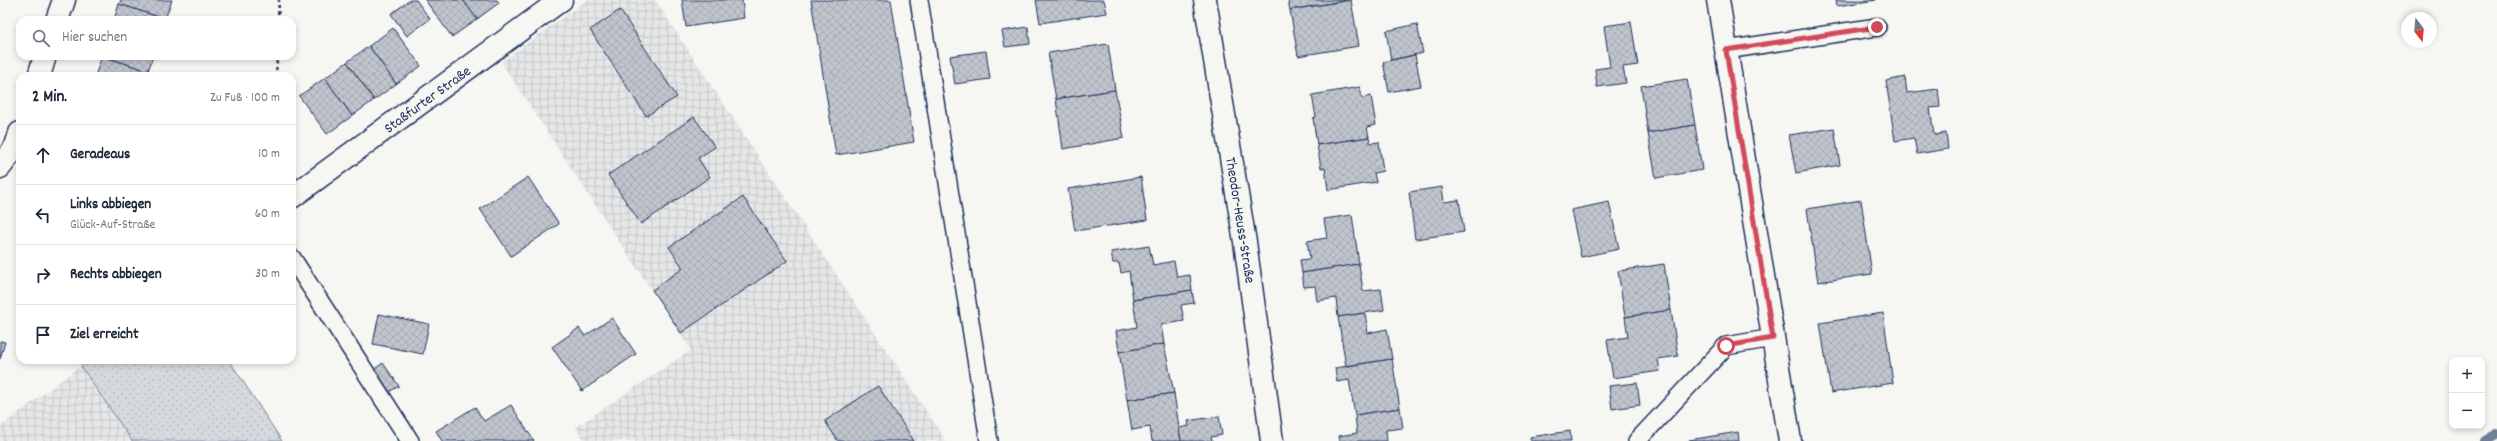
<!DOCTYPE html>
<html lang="de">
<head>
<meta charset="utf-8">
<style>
  :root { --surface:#fff; --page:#f6f6f7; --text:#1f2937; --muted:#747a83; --line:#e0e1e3 }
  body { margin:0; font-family:Dekko,sans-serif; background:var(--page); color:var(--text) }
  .controls { position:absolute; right:12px; bottom:12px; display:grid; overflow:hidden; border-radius:8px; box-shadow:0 2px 6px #0003 }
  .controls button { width:36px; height:36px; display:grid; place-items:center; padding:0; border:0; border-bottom:1px solid var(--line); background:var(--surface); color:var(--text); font:20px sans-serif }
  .compass { position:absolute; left:2401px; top:12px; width:36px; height:36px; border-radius:50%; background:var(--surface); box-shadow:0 2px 6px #0003; rotate:164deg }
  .stop { position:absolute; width:12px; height:12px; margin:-9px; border:3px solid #d1495b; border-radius:50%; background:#fff }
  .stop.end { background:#d1495b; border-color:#fff; box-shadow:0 1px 4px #0008 }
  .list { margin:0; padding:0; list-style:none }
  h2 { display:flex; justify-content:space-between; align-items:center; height:52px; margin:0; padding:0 16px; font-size:17px }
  h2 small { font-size:13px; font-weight:400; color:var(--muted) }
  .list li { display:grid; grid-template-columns:26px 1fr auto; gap:12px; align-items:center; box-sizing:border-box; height:60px; padding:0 16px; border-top:1px solid var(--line) }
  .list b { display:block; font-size:15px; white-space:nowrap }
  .list p { margin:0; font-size:13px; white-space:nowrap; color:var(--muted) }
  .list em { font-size:13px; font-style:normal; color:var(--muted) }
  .icon { flex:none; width:22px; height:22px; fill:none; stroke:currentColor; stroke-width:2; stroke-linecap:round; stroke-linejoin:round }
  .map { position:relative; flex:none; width:2497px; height:441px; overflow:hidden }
  .search { position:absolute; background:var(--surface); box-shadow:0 2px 6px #0003; left:16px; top:16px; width:280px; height:44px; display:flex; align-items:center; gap:10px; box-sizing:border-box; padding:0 14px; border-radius:12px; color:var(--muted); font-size:15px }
  .panel { position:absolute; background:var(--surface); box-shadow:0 2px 6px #0003; left:16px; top:72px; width:280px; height:292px; border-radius:12px }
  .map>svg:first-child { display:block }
  .industrial { fill:url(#industrial-grid) }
  .grass { fill:url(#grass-dots); stroke:#78849e }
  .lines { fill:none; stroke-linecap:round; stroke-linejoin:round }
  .stream { stroke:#717e99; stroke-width:10 }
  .building { fill:url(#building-cross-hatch); stroke:#1b2f5e }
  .service-casing { stroke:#1b2f5e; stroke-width:20 }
  .minor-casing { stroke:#1b2f5e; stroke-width:25 }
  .path { stroke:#1b2f5e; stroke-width:2.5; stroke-dasharray:3 3; stroke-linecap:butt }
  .service { stroke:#f6f6f2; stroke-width:17 }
  .minor { stroke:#f6f6f2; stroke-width:22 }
  .route { stroke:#d1495b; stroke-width:5 }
  .labels { text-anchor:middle; stroke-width:3; stroke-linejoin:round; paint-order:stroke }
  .street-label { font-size:15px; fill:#1b2f5e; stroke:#f6f6f2 }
</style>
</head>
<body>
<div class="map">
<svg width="2497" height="441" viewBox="0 0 2497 441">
  <defs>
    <pattern id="industrial-grid" width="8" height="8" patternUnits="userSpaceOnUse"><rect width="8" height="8" fill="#e6e7e7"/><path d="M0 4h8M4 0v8" fill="none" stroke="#c5c6c9"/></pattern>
    <pattern id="grass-dots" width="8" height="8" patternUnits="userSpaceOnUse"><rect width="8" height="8" fill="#d6d9dd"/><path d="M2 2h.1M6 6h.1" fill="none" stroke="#b7bbc0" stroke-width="1.8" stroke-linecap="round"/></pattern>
    <pattern id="building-cross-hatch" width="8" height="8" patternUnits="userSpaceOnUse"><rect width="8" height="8" fill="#c0c4cd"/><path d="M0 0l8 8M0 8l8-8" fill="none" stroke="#a4a9b2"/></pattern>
  </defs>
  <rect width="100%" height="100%" fill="#f6f6f2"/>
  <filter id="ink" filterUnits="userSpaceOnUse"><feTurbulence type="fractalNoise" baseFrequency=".025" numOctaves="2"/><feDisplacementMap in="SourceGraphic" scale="8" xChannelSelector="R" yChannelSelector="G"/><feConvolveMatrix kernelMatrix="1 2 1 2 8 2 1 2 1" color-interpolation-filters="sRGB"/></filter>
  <g filter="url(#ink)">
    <!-- industrial -->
    <g class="industrial">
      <path d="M587 0H655L946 441H585L576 427 691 350 501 62Z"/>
      <path d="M88 360H229L282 441H0V427Z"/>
    </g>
    <!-- grass -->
    <path class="grass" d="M88 360H229L282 441H132L81 366Z"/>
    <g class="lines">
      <!-- stream -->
      <path class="stream" d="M2485 441 2497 434"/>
    </g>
    <!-- building -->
    <g class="building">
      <path d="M121 0H172L165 19 119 4Z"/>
      <path d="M410 0H416L430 19 407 36 391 14Z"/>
      <path d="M425 0H463L477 19 452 37Z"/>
      <path d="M463 0H497L499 3 477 19Z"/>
      <path d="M682 0H742L744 18 686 27Z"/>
      <path d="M811 0H891L914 142 836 155Z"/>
      <path d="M1036 0H1104L1107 13 1040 23Z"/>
      <path d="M1288 0H1349L1290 10Z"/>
      <path d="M1351 0 1359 46 1298 56 1290 10Z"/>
      <path d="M1836 0H1876L1837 6Z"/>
      <path d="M119 4 165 19V20H114Z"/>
      <path d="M620 10 677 97 646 116 590 30Z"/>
      <path d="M1631 22 1638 65 1623 67 1626 83 1597 87 1595 69 1610 67 1604 26Z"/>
      <path d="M1417 24 1423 53 1391 60 1386 31Z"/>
      <path d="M1028 27 1030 44 1005 47 1002 31Z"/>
      <path d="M393 28 421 66 396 84 369 46Z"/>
      <path d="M1108 44 1115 90 1056 99 1048 53Z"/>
      <path d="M369 46 396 84 374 100 347 62Z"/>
      <path d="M986 51 990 79 955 84 950 56Z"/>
      <path d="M1415 55 1421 86 1389 92 1383 62Z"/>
      <path d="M102 56H153L148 71Z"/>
      <path d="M102 56 148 71 146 76H95Z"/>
      <path d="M347 62 374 100 352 116 325 78Z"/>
      <path d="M1905 77 1907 93 1938 89 1940 107 1930 108 1934 135 1946 133 1948 149 1917 154 1914 138 1895 141 1886 81Z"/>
      <path d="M325 78 352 116 327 134 299 96Z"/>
      <path d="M1687 79 1695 125 1648 133 1641 86Z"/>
      <path d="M1360 87 1362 98 1371 96 1376 125 1367 127 1369 137 1317 145 1313 118 1316 117 1312 95Z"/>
      <path d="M1115 90 1124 138 1063 149 1056 99Z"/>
      <path d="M694 117 715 147 698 158 710 177 641 224 608 175Z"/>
      <path d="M1695 125 1702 170 1656 178 1648 133Z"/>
      <path d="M1834 128 1840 165 1796 173 1789 135Z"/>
      <path d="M1369 137 1370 143 1379 142 1383 171 1374 173 1376 182 1328 190 1325 168H1321L1317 145Z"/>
      <path d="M528 177 559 224 511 256 480 209Z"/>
      <path d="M1141 177 1147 220 1075 231 1068 189Z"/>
      <path d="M1442 187 1444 202 1459 200 1464 232 1415 239 1409 192Z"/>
      <path d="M743 197 787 261 681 333 652 290 683 268 669 247Z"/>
      <path d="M1861 200 1872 274 1818 282 1807 209Z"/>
      <path d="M1609 202 1619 249 1581 257 1571 210Z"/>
      <path d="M1352 215 1359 264 1302 273 1300 260 1310 259 1307 241 1327 238 1324 219Z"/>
      <path d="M1149 246 1153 265 1174 261 1177 277 1190 275 1192 290 1133 300 1129 271 1121 273 1119 263H1113L1111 252Z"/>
      <path d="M1359 264 1363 291 1381 289 1384 310 1338 317 1336 298 1317 301 1315 286 1304 287 1302 273Z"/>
      <path d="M1664 264 1671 310 1625 317 1618 271Z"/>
      <path d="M1192 290 1194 303 1181 305 1184 321 1161 325 1164 344 1119 352 1116 331 1137 327 1133 300Z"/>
      <path d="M1671 310 1678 356 1658 359 1660 371 1613 378 1607 340 1628 337 1625 317Z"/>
      <path d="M1365 313 1368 333 1387 329 1392 359 1346 366 1338 317Z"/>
      <path d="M1883 313 1893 383 1831 393 1820 323Z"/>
      <path d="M379 314 429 324 423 354 373 344Z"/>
      <path d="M612 318 636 354 582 391 552 347 579 328 585 336Z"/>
      <path d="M0 341 5 342 0 359Z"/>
      <path d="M1164 344 1174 393 1127 400 1119 352Z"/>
      <path d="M1392 359 1400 408 1355 415 1349 380 1337 382 1335 368Z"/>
      <path d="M383 363 399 386 387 393 372 371Z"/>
      <path d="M1637 383 1640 405 1612 409 1609 386Z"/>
      <path d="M878 386 914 441H838L825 421Z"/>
      <path d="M1174 393 1181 441H1152L1150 427 1132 430 1127 400Z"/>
      <path d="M511 405 534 441H442L436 431 475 407 484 421Z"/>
      <path d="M1400 408 1403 428 1386 430 1387 441H1340L1339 436 1357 433 1355 415Z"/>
      <path d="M1219 416 1222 435 1211 437 1212 441H1181L1179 428 1189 426 1188 421Z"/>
      <path d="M1570 431 1571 441H1531L1530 437Z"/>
      <path d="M1738 432 1739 441H1689V440Z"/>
    </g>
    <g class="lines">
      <defs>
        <g id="service">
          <path d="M919 0 989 441"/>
          <path d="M1726 50 1877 27"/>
          <path d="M292 258 410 441"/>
          <path d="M1637 441 1726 346 1773 338"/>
        </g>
        <g id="minor">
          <path d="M1205 0 1245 242 1272 441"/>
          <path d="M1718 0 1790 441"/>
          <path d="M57 20 64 0"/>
          <path d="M39 76 45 56"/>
          <path d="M0 167 16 146 20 133"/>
          <path d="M292 197 561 0"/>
        </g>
      </defs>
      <!-- service casing -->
      <use href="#service" class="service-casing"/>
      <!-- minor casing -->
      <use href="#minor" class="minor-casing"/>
      <!-- path -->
      <g class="path">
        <path d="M278 20 279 0"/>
        <path d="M276 76 277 56"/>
      </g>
      <!-- service -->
      <use href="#service" class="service"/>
      <!-- minor -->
      <use href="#minor" class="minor"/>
    </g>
  </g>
  <g class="lines" filter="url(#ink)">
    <!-- route -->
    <path class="route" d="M1726 346 1773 338 1726 50 1877 27"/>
  </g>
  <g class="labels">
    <!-- street labels -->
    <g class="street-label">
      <text transform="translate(427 99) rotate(-36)" y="5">Staßfurter Straße</text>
      <text transform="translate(1241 220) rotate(81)" y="5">Theodor-Heuss-Straße</text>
    </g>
  </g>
</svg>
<div class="controls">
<button>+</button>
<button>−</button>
</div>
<svg class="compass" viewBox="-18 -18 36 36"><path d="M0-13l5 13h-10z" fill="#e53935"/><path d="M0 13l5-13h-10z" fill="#747a83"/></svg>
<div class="stop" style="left:1726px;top:346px"></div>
<div class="stop end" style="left:1877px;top:27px"></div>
<div class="search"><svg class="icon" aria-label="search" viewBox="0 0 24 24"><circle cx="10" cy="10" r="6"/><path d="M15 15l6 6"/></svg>Hier suchen</div>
<section class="panel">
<h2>2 Min.<small>Zu Fuß · 100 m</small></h2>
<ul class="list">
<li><svg class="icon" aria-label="ahead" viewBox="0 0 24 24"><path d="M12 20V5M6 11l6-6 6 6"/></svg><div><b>Geradeaus</b></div><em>10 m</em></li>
<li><svg class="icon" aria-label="left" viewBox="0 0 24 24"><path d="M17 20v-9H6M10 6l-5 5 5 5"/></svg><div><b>Links abbiegen</b><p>Glück-Auf-Straße</p></div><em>60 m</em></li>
<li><svg class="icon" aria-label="right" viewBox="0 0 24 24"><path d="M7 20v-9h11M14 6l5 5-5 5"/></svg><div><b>Rechts abbiegen</b></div><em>30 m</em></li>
<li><svg class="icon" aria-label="arrive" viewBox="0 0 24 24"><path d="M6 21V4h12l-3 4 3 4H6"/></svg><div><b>Ziel erreicht</b></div></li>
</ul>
</section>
</div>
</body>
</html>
